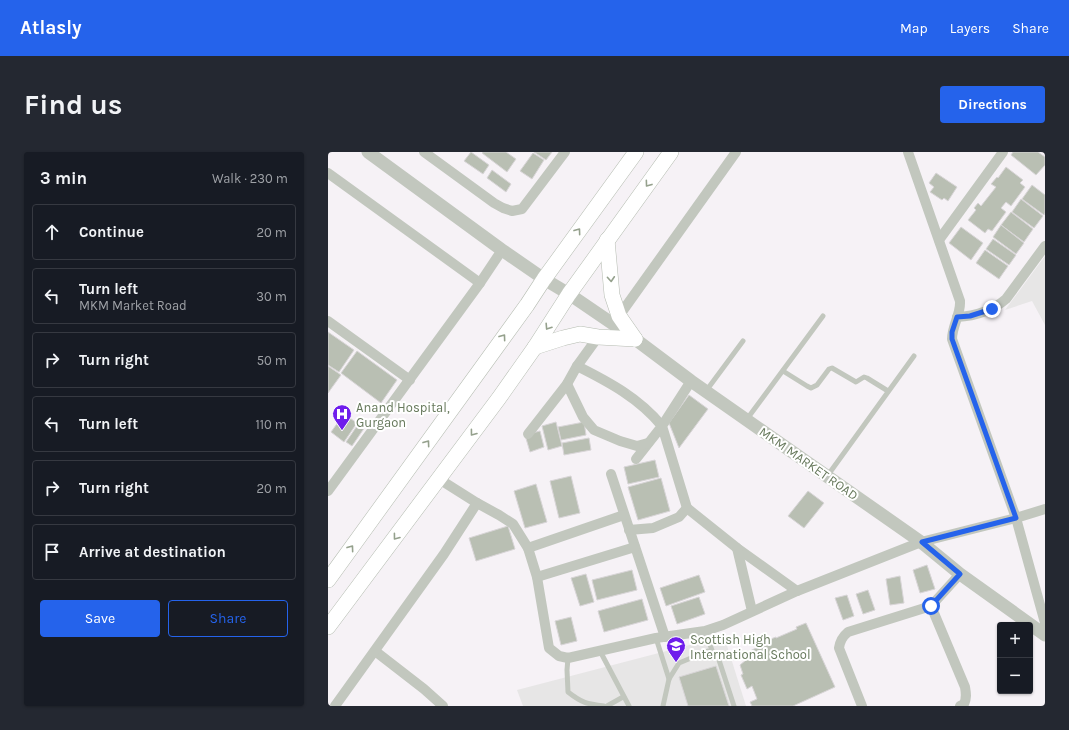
<!DOCTYPE html>
<html lang="en">
<head>
<meta charset="utf-8">
<style>
  :root { --surface:#171b24; --page:#242831; --text:#f1f3f6; --muted:#9ea1a6; --line:#363941; --accent:#2563eb }
  body { margin:0; font-family:Karla,sans-serif; background:var(--page); color:var(--text) }
  .controls { position:absolute; right:12px; bottom:12px; display:grid; overflow:hidden; border-radius:4px; box-shadow:0 1px 3px #0004 }
  .controls button { width:36px; height:36px; display:grid; place-items:center; padding:0; border:0; border-bottom:1px solid var(--line); background:var(--surface); color:var(--text); font:20px sans-serif }
  .stop { position:absolute; width:12px; height:12px; margin:-9px; border:3px solid #2563eb; border-radius:50%; background:#fff }
  .stop.end { background:#2563eb; border-color:#fff; box-shadow:0 1px 4px #0008 }
  .list { margin:0; padding:0; list-style:none }
  h2 { display:flex; justify-content:space-between; align-items:center; height:52px; margin:0; padding:0 16px; font-size:17px }
  h2 small { font-size:13px; font-weight:400; color:var(--muted) }
  .list li { display:grid; grid-template-columns:26px 1fr auto; gap:12px; align-items:center; box-sizing:border-box; height:56px; margin:0 8px 8px; padding:0 8px; border:1px solid var(--line); border-radius:4px }
  .list b { display:block; font-size:15px; white-space:nowrap }
  .list p { margin:0; font-size:13px; white-space:nowrap; color:var(--muted) }
  .list em { font-size:13px; font-style:normal; color:var(--muted) }
  .actions { display:flex; gap:8px; padding:12px 16px }
  .actions a { flex:1; padding:9px 0; border:1px solid var(--accent); border-radius:4px; text-align:center; font-size:14px; color:var(--accent) }
  .actions .main { background:var(--accent); color:#fff }
  .icon { flex:none; width:22px; height:22px; fill:none; stroke:currentColor; stroke-width:2; stroke-linecap:round; stroke-linejoin:round }
  .map { position:relative; flex:none; width:717px; height:554px; overflow:hidden; border-radius:4px }
  header { display:flex; align-items:center; gap:24px; box-sizing:border-box; height:56px; padding:0 20px; background:var(--accent); color:#fff }
  header strong { font-size:19px }
  nav { display:flex; gap:22px; margin-inline-start:auto; font-size:14px }
  .intro { display:flex; align-items:center; justify-content:space-between; box-sizing:border-box; height:96px; padding:0 24px }
  h1 { margin:0; font-size:28px }
  .button { padding:10px 18px; border-radius:4px; background:var(--accent); color:#fff; font-size:14px; font-weight:700 }
  main { display:flex; gap:24px; padding:0 24px }
  aside { flex:1; background:var(--surface); border-radius:4px; box-shadow:0 1px 3px #0004 }
  .map>svg:first-child { display:block }
  .built { fill:#e7e6e6 }
  .building { fill:#b9bfb3; stroke:#d8d5d7 }
  .lines { fill:none; stroke-linecap:round; stroke-linejoin:round }
  .secondary-casing { stroke:#b5bcb1; stroke-width:16 }
  .service { stroke:#c2c7be; stroke-width:5 }
  .minor { stroke:#c2c7be; stroke-width:10 }
  .tertiary { stroke:#c2c7be; stroke-width:13 }
  .secondary { stroke:#fff; stroke-width:15 }
  .oneway { stroke:#95a18d }
  .route { stroke:#2563eb; stroke-width:5 }
  .labels { text-anchor:middle; stroke-width:4; stroke-linejoin:round; paint-order:stroke }
  .poi-label { font-size:13px; fill:#67795c; stroke:#fff; text-anchor:start }
  .street-label { font-size:13px; fill:#67795c; stroke:#fff }
</style>
</head>
<body>
<header>
<strong>Atlasly</strong>
<nav><a>Map</a><a>Layers</a><a>Share</a></nav>
</header>
<div class="intro"><h1>Find us</h1><a class="button">Directions</a></div>
<main>
<aside>
<h2>3 min<small>Walk · 230 m</small></h2>
<ul class="list">
<li><svg class="icon" aria-label="ahead" viewBox="0 0 24 24"><path d="M12 20V5M6 11l6-6 6 6"/></svg><div><b>Continue</b></div><em>20 m</em></li>
<li><svg class="icon" aria-label="left" viewBox="0 0 24 24"><path d="M17 20v-9H6M10 6l-5 5 5 5"/></svg><div><b>Turn left</b><p>MKM Market Road</p></div><em>30 m</em></li>
<li><svg class="icon" aria-label="right" viewBox="0 0 24 24"><path d="M7 20v-9h11M14 6l5 5-5 5"/></svg><div><b>Turn right</b></div><em>50 m</em></li>
<li><svg class="icon" aria-label="left" viewBox="0 0 24 24"><path d="M17 20v-9H6M10 6l-5 5 5 5"/></svg><div><b>Turn left</b></div><em>110 m</em></li>
<li><svg class="icon" aria-label="right" viewBox="0 0 24 24"><path d="M7 20v-9h11M14 6l5 5-5 5"/></svg><div><b>Turn right</b></div><em>20 m</em></li>
<li><svg class="icon" aria-label="arrive" viewBox="0 0 24 24"><path d="M6 21V4h12l-3 4 3 4H6"/></svg><div><b>Arrive at destination</b></div></li>
</ul>
<div class="actions"><a class="main">Save</a><a>Share</a></div>
</aside>
<div class="map">
<svg width="717" height="554" viewBox="0 0 717 554">
  <rect width="100%" height="100%" fill="#f6f2f6"/>
  <!-- built -->
  <g class="built">
    <path d="M717 104V173L704 149 677 158Z"/>
    <path d="M396 484 418 554H195L189 538Z"/>
  </g>
  <!-- building -->
  <g class="building">
    <path d="M143 0 161 13 155 22 136 9Z"/>
    <path d="M155 0H178L188 7 179 20 154 1Z"/>
    <path d="M206 0H224L218 8Z"/>
    <path d="M685 0H710L717 5V13L708 23 683 3Z"/>
    <path d="M205 1 216 8 204 27 192 19Z"/>
    <path d="M678 15 695 28 692 31 697 35 683 54 678 50 673 56 678 60 664 79 660 77 657 81 640 68 648 58 646 56 650 51 653 54 668 35 663 32 669 25 670 26Z"/>
    <path d="M164 18 183 32 178 40 159 26Z"/>
    <path d="M608 21 629 35 620 49 616 46 614 48 602 40 606 35 601 31Z"/>
    <path d="M704 33 717 43V61L716 63 694 47Z"/>
    <path d="M693 47 715 64 706 76 684 60Z"/>
    <path d="M683 60 705 77 696 90 673 73Z"/>
    <path d="M673 73 696 91 688 102 665 85Z"/>
    <path d="M633 75 655 91 643 108 621 91Z"/>
    <path d="M665 87 688 103 681 113 658 97Z"/>
    <path d="M657 98 680 114 671 127 648 111Z"/>
    <path d="M0 180 26 198 11 220 0 213Z"/>
    <path d="M29 199 69 228 53 251 13 221Z"/>
    <path d="M0 214 13 223 0 241Z"/>
    <path d="M361 243 380 257 351 296 341 271Z"/>
    <path d="M16 262 29 271 16 290 3 280Z"/>
    <path d="M228 270 234 294 220 298 214 274Z"/>
    <path d="M256 270 258 283 233 288 230 275Z"/>
    <path d="M31 271 37 275 24 294 18 290Z"/>
    <path d="M212 279 216 295 202 300 197 283Z"/>
    <path d="M261 286 263 298 236 303 234 291Z"/>
    <path d="M327 308 331 325 300 332 296 315Z"/>
    <path d="M243 324 252 361 231 366 222 329Z"/>
    <path d="M333 326 342 359 310 368 300 335Z"/>
    <path d="M208 332 219 370 197 376 186 339Z"/>
    <path d="M480 339 496 351 476 376 460 364Z"/>
    <path d="M180 374 187 397 148 409 141 386Z"/>
    <path d="M599 413 607 437 592 441 585 418Z"/>
    <path d="M304 418 309 438 269 448 264 428Z"/>
    <path d="M258 422 266 450 252 454 243 426Z"/>
    <path d="M371 423 377 440 338 454 332 436Z"/>
    <path d="M572 424 576 451 562 453 558 427Z"/>
    <path d="M540 438 547 458 535 462 528 442Z"/>
    <path d="M519 443 526 464 515 468 507 446Z"/>
    <path d="M371 445 377 462 349 472 343 454Z"/>
    <path d="M314 447 320 468 276 480 270 459Z"/>
    <path d="M243 465 249 489 233 493 227 469Z"/>
    <path d="M478 471 507 535 465 554H424L422 550 429 547 424 534 419 537 413 523 415 522 412 513 418 508 422 499 436 492 435 490 448 485V486L469 477 468 475Z"/>
    <path d="M388 514 401 554H360L351 525Z"/>
  </g>
  <g class="lines">
    <defs>
      <g id="secondary">
        <path d="M279 88 284 143 291 164 307 187"/>
        <path d="M207 195 235 186 252 182 270 185 307 187"/>
        <path d="M0 428 199 153 216 127 308 0"/>
        <path d="M0 475 171 246 207 195 241 142 343 0"/>
      </g>
    </defs>
    <!-- secondary casing -->
    <use href="#secondary" class="secondary-casing"/>
    <!-- service -->
    <g class="service">
      <path d="M455 219 479 234 483 236 489 233 501 217 504 216 528 230 536 225 539 226 560 239"/>
      <path d="M378 239 415 189"/>
      <path d="M419 267 495 164"/>
      <path d="M500 323 586 204"/>
      <path d="M377 479 385 501"/>
      <path d="M328 486 341 527"/>
      <path d="M272 499 301 554"/>
      <path d="M240 506 239 518 240 540C254 551 259 552 276 554"/>
      <path d="M279 554 295 545"/>
      <path d="M335 554 341 527 351 511 380 499 385 501 390 505 406 554"/>
    </g>
    <!-- minor -->
    <g class="minor">
      <path d="M96 0 166 51 175 56 184 59 194 57 237 0"/>
      <path d="M580 0 632 149C633 162 624 174 624 187L688 366 717 471"/>
      <path d="M0 21 152 131"/>
      <path d="M611 88 675 0"/>
      <path d="M291 164 408 0"/>
      <path d="M629 165C648 164 664 159 678 147L717 94"/>
      <path d="M0 169 82 228"/>
      <path d="M249 214C281 230 311 246 334 274L308 307"/>
      <path d="M363 229 334 274 359 356 409 396 469 439"/>
      <path d="M239 232 255 265 266 278 292 289 309 294 320 291"/>
      <path d="M200 282 239 232 249 214 270 185"/>
      <path d="M283 322 337 485"/>
      <path d="M111 327 149 351 171 363 185 372 200 396 209 425 221 496 231 504 240 506 328 486 377 479 395 473 469 439 593 390 688 366 717 357"/>
      <path d="M0 339 152 131 174 98"/>
      <path d="M301 378 325 376 351 365 359 356"/>
      <path d="M200 396 296 363"/>
      <path d="M409 396 424 459"/>
      <path d="M209 425 307 395"/>
      <path d="M603 454 637 535C638 541 639 546 636 552L632 554"/>
      <path d="M47 499 96 537 115 554"/>
      <path d="M7 554 116 402 149 351"/>
      <path d="M534 554 511 496C512 489 514 485 520 480L603 454 632 422"/>
    </g>
    <!-- tertiary -->
    <path class="tertiary" d="M40 0 174 98 216 127 241 142 307 187 363 229 593 390 632 422 717 483"/>
    <!-- secondary -->
    <use href="#secondary" class="secondary"/>
  </g>
  <!-- one-way arrows -->
  <defs><path id="oneway-chevron" d="M-2-3.5L2.5 0L-2 3.5" fill="none" stroke-width="1.6" stroke-linecap="round" stroke-linejoin="round"/></defs>
  <g class="oneway">
    <use href="#oneway-chevron" transform="translate(320 32) rotate(126)"/>
    <use href="#oneway-chevron" transform="translate(250 79) rotate(-54)"/>
    <use href="#oneway-chevron" transform="translate(283 127) rotate(86)"/>
    <use href="#oneway-chevron" transform="translate(220 175) rotate(123)"/>
    <use href="#oneway-chevron" transform="translate(175 185) rotate(-54)"/>
    <use href="#oneway-chevron" transform="translate(145 281) rotate(127)"/>
    <use href="#oneway-chevron" transform="translate(99 291) rotate(-54)"/>
    <use href="#oneway-chevron" transform="translate(68 385) rotate(127)"/>
    <use href="#oneway-chevron" transform="translate(23 396) rotate(-54)"/>
  </g>
  <g class="lines">
    <!-- route -->
    <path class="route" d="M603 454 632 422 594 390 688 366 624 187V180L629 165 642 164 664 157"/>
  </g>
  <!-- icons -->
  <defs>
    <symbol id="hospital-pin" viewBox="-11 -11 22 30"><path d="M0 17L-7.5 6A9.5 9.5 0 1 1 7.5 6Z" fill="#6f1dec" stroke="#fff"/><path d="M-5-5h3v3.5h4V-5h3V5h-3V1.5h-4V5h-3Z" fill="#fff"/></symbol>
    <symbol id="school-pin" viewBox="-11 -11 22 30"><path d="M0 17L-7.5 6A9.5 9.5 0 1 1 7.5 6Z" fill="#6f1dec" stroke="#fff"/><path d="M0-5L7-2L0 1L-7-2ZM-4 1L0 2.5L4 1V4Q0 6-4 4Z" fill="#fff"/></symbol>
  </defs>
  <g fill-rule="evenodd">
    <use href="#hospital-pin" x="3" y="251" width="22" height="30"/>
    <use href="#school-pin" x="337" y="483" width="22" height="30"/>
  </g>
  <g class="labels">
    <!-- poi labels -->
    <g class="poi-label">
      <text x="28" y="260">Anand Hospital,<tspan x="28" dy="15">Gurgaon</tspan></text>
      <text x="362" y="492">Scottish High<tspan x="362" dy="15">International School</tspan></text>
    </g>
    <!-- street labels -->
    <g class="street-label">
      <text transform="translate(481 311) rotate(35)" y="5">MKM MARKET ROAD</text>
    </g>
  </g>
</svg>
<div class="controls">
<button>+</button>
<button>−</button>
</div>
<div class="stop" style="left:603px;top:454px"></div>
<div class="stop end" style="left:664px;top:157px"></div>
</div>
</main>
</body>
</html>
